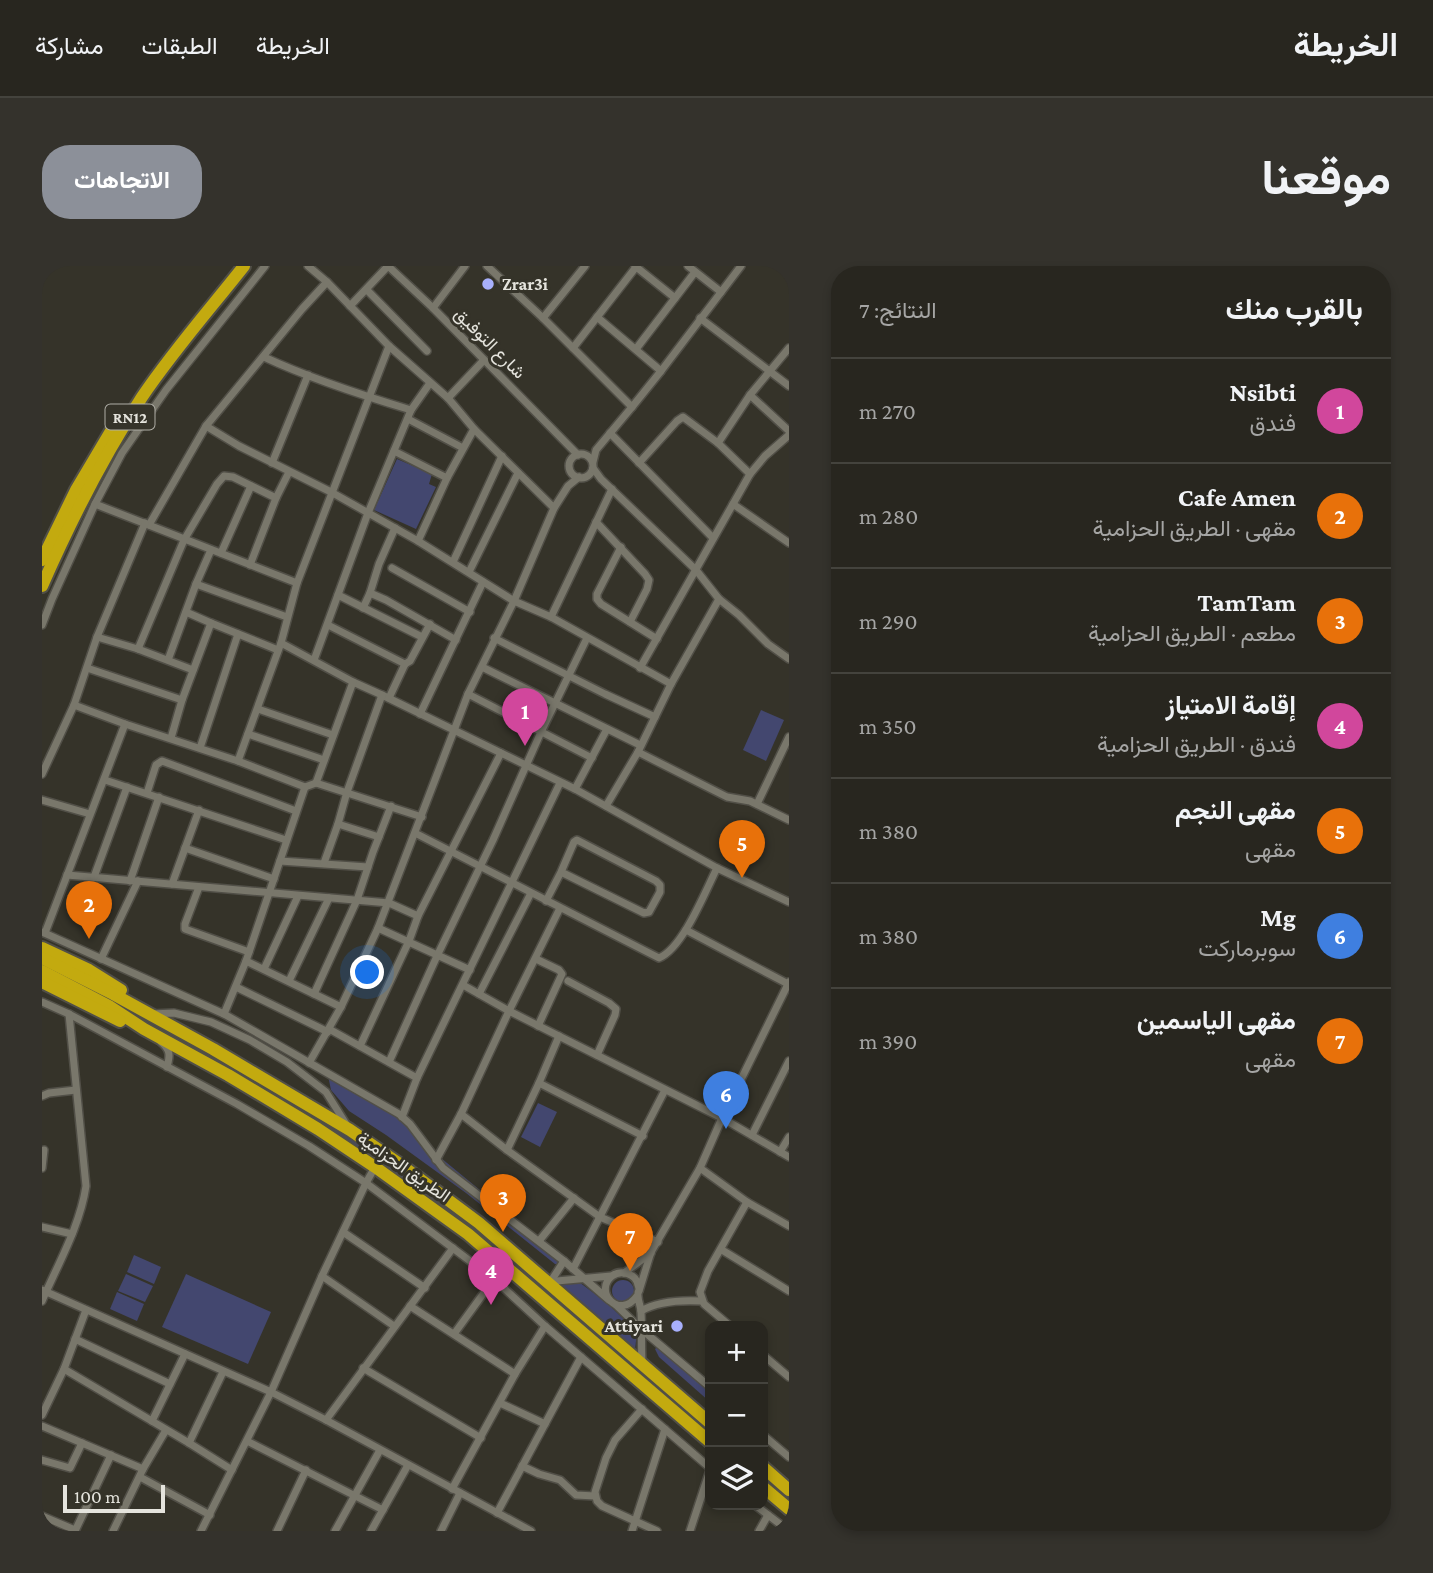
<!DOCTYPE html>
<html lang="ar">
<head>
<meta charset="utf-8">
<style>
  :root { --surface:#28261f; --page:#34322c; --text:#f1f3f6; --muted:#a5a5a4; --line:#44433d; --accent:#8c9099 }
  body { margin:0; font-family:"Crimson Pro",Vazirmatn,serif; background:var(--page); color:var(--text); direction:rtl }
  .controls { position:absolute; right:21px; bottom:21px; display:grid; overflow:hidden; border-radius:14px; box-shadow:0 4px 10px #0003 }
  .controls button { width:63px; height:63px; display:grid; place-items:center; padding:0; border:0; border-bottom:2px solid var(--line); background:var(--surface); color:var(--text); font:35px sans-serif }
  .scale { position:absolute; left:21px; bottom:18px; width:102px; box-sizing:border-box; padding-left:7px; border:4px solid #e5e4dd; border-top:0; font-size:19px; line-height:24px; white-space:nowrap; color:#e5e4dd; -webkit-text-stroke:5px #353329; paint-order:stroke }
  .you { position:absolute; left:326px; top:707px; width:24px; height:24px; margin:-18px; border:5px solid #fff; border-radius:50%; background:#1a73e8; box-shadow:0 0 0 10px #1a73e833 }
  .badge { display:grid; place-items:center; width:46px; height:46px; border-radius:50%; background:var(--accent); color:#fff; font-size:23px; font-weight:700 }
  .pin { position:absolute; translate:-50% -58px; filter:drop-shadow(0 2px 4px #0008) }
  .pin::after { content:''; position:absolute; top:37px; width:24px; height:21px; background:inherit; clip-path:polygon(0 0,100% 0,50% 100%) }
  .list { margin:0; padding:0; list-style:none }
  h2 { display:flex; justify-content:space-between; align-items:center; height:91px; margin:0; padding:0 28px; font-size:30px }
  h2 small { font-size:23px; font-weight:400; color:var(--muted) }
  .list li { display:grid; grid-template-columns:46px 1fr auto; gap:21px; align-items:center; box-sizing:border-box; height:105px; padding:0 28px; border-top:2px solid var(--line) }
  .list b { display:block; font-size:26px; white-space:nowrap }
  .list p { margin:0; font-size:23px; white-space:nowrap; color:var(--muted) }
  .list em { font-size:23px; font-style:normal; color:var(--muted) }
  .icon { flex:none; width:38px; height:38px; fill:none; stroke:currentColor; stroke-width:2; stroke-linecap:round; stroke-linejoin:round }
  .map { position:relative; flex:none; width:747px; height:1265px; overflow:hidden; direction:ltr; border-radius:28px }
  header { display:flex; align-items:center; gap:42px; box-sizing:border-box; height:98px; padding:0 35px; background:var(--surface); border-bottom:2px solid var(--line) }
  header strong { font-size:33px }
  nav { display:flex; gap:38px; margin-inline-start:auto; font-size:24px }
  .intro { display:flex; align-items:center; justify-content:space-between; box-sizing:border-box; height:168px; padding:0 42px }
  h1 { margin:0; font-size:49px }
  .button { padding:18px 32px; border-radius:28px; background:var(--accent); color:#fff; font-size:24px; font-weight:700 }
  main { display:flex; gap:42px; padding:0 42px }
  aside { flex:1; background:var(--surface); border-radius:28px; box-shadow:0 4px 10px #0003 }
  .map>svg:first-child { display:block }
  .green { fill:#43476f }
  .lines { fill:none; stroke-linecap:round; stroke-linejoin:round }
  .street-casing { stroke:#514f47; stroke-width:10 }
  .highway-casing { stroke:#514f47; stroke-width:16 }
  .street { stroke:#79776b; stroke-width:7 }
  .highway { stroke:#c3aa0f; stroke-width:12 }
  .poi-dot { fill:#a8b0fc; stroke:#353329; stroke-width:2.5 }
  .labels { text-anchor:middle; stroke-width:6; stroke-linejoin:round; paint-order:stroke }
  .shield { fill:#353329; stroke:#b0afa7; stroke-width:2 }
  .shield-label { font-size:16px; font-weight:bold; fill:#e5e4dd }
  .poi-label { font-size:18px; font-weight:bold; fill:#e5e4dd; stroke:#353329; text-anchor:start }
  .street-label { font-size:18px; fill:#e5e4dd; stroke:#353329 }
</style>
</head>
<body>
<header>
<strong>الخريطة</strong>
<nav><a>الخريطة</a><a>الطبقات</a><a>مشاركة</a></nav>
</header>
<div class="intro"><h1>موقعنا</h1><a class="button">الاتجاهات</a></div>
<main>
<aside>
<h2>بالقرب منك<small>النتائج: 7</small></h2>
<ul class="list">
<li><span class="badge" style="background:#d1479c">1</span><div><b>Nsibti</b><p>فندق</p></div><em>270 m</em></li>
<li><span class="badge" style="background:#e8710a">2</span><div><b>Cafe Amen</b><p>مقهى · الطريق الحزامية</p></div><em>280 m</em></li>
<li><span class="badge" style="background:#e8710a">3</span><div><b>TamTam</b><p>مطعم · الطريق الحزامية</p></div><em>290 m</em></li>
<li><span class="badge" style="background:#d1479c">4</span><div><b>إقامة الامتياز</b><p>فندق · الطريق الحزامية</p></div><em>350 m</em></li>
<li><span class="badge" style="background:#e8710a">5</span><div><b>مقهى النجم</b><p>مقهى</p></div><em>380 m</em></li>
<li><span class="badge" style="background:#3f7fe0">6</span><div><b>Mg</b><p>سوبرماركت</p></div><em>380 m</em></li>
<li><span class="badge" style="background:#e8710a">7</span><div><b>مقهى الياسمين</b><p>مقهى</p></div><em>390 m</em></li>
</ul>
</aside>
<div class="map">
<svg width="747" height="1265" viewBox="0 0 747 1265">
  <rect width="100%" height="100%" fill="#353329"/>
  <!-- green -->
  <g class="green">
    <path d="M355 193 390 208 387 218 394 221 374 263 332 244Z"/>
    <path d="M719 444 742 454 724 495 701 484Z"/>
    <path d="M129 767 154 779 318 876 433 960 668 1161V1169L429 964 314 881 281 859 154 784Z"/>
    <path d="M285 805 360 849 399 892 524 995 520 999 513 998 424 927 344 869 307 845 289 824Z"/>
    <path d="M496 837 515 846 498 881 479 871Z"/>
    <path d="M92 989 119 1001 112 1018 85 1006Z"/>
    <path d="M84 1008 111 1020 103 1036 76 1025Z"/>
    <path d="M144 1008 229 1046 206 1098 120 1061Z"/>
    <circle cx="581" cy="1025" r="11"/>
    <path d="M537 1016 565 1037 595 1066 593 1084 517 1019Z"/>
    <path d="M75 1026 102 1038 95 1055 68 1043Z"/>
    <path d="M621 1076 668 1117V1136L617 1091 613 1083Z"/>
  </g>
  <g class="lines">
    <defs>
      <g id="street">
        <path d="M266 0 285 16 347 80 406 132 432 163 512 242"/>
        <path d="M346 0 391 42 536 189"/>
        <path d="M445 0 501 52 590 141 554 184 551 196"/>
        <path d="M593 0 633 32"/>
        <path d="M646 0 679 26"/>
        <path d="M325 24 385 85"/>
        <path d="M308 40 346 0"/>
        <path d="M391 42 423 0"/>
        <path d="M555 51 619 105"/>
        <path d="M501 52 543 0"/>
        <path d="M658 52 747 120"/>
        <path d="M531 82 594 1"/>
        <path d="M594 83 653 6"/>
        <path d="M222 91C269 113 319 129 369 144"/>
        <path d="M708 129 747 165"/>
        <path d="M406 132 442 94"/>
        <path d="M590 141 619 105 699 0"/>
        <path d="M366 153 421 182"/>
        <path d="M164 160 197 180 289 226 376 275 472 335 509 351 629 418"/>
        <path d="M568 167 671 272"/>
        <path d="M676 177 708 129 747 82"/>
        <path d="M352 185 405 212"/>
        <circle cx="539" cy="200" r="12"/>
        <path d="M230 197 266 109"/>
        <path d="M597 197 635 155 641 151 676 177 708 208"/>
        <path d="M551 202 559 213 654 304 677 333 697 349 726 378 747 393"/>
        <path d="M234 232 247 206"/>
        <path d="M53 238 255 317"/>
        <path d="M691 238 747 277"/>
        <path d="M554 256 603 308 607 314 605 323 588 356"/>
        <path d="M107 259 164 160 260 43 285 16"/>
        <path d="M376 275 405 212 432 163"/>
        <path d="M579 281 555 328V333L559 338 615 373"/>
        <path d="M179 287 209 220"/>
        <path d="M411 296 460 190"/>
        <path d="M350 302 428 346"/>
        <path d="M427 306 476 207"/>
        <path d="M154 318 245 351"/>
        <path d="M328 327 337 298 353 262"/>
        <path d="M296 329 380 371"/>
        <path d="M321 342 328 327 344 334 414 374"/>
        <path d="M509 351 570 223"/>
        <path d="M169 357 236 384"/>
        <path d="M0 359 10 333 53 238 80 187 124 124 223 0"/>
        <path d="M286 359 363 398 368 395 388 358"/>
        <path d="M55 371 96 383 151 404"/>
        <path d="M452 372 563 428 613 451"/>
        <path d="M239 377 311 416 340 429 533 523 675 602 747 636"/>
        <path d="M96 383 142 274 175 218 182 210 191 211 234 232 208 299"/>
        <path d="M126 394 154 318 169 284"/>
        <path d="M272 394 326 247 369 144 388 117"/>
        <path d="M440 401 598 479"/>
        <path d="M45 402 140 434"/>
        <path d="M598 402 708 208 723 190 747 169"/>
        <path d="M426 428 550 492"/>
        <path d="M347 432 363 398"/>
        <path d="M32 439 83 458 196 495 263 521 274 517 380 551"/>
        <path d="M216 443 291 469"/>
        <path d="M378 448 441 316"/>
        <path d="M206 468 282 494"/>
        <path d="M129 472 140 434 169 357 144 346"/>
        <path d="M158 482 196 368"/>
        <path d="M596 486 685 531 708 535 747 554"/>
        <path d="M196 495 239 377 255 317 347 80"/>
        <path d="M0 508 32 439 55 371 103 257"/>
        <path d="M63 514 244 574"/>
        <path d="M274 517 311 416"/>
        <path d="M533 523 565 463"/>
        <path d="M105 527 114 499 120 495 254 545"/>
        <path d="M0 534 48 548"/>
        <path d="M715 538 747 471"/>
        <path d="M564 540 596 486 629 418 677 333"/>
        <path d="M296 558 337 571"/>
        <path d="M373 567 617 692C641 682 663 626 675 602"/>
        <path d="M143 582 232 613"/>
        <path d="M238 595 326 601"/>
        <path d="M282 597 296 558 305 526 340 429"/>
        <path d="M25 609 347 637 376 650"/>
        <path d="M52 611 85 521"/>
        <path d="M88 615 117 531"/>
        <path d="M130 618 157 544"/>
        <path d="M157 621 143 658V663L207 686"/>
        <path d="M504 635 519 606 532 576 535 574 614 615 618 619V626L607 646 602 647 519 606"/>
        <path d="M336 662 428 704"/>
        <path d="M644 664 746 718"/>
        <path d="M0 666 182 748 357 848 368 858 401 902 522 995 567 1034"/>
        <path d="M3 667 83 458"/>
        <path d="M59 693 96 615"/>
        <path d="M494 693 517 704 520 708 496 760"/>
        <path d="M204 695 299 741"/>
        <path d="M222 703 256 630"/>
        <path d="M247 715 287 632"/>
        <path d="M526 715 567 737 574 743 573 749 555 789"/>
        <path d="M421 719 467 745 680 852 747 891"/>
        <path d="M194 721 286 766"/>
        <path d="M272 728 315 634 331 586 349 540"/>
        <path d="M437 728 489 627"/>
        <path d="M0 736 27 748 195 838 267 880 324 917 452 1013 503 1060 668 1202"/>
        <path d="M110 748 132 747 169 756 208 774 245 796 284 826 304 858"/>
        <path d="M182 748 204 695 263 521"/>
        <path d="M287 763 375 812"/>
        <path d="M119 776C129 784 128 790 125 801"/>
        <path d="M318 780 367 675 376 650 459 487"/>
        <path d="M347 796 395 690 451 574 499 466 545 372"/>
        <path d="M267 797 299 741 336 662 426 428 472 335 512 242 526 220 537 211"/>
        <path d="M497 817 601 870"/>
        <path d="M0 830 7 827 34 824"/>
        <path d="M419 848 465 884 558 951 616 976"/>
        <path d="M360 851 375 812 518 517"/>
        <path d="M710 869 747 795"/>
        <path d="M465 884 497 817 517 770"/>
        <path d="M738 886 747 871"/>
        <path d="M394 894 419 848 467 745 518 642"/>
        <path d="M0 902 2 884"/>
        <path d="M658 902 705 936 747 960"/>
        <path d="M0 961 30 968"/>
        <path d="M301 966 383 1022"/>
        <path d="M497 975 532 932"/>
        <path d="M680 984 747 1025"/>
        <path d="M531 1003 623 824"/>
        <path d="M582 1007 609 987"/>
        <path d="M280 1010 352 1060"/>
        <path d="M509 1015 522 995"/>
        <path d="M504 1016 569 1010"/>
        <path d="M0 1024 229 1126 284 1154 489 1265"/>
        <path d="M597 1025 609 986 658 902 680 852 747 716"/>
        <path d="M595 1030C577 1055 551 1025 570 1010 579 1003 594 1008 596 1019 599 1028 595 1022 596 1030 596 1035 599 1041 599 1046 600 1063 599 1079 600 1096"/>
        <path d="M0 1035C16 998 38 960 44 920L27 748"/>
        <path d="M574 1039 599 1063 668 1121"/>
        <path d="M368 1040 473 1108"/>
        <path d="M599 1045C616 1035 641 1034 660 1035"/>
        <path d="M688 1060 662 1038 658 1026 666 1005 705 936"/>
        <path d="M412 1068 452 1013"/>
        <path d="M33 1073 128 1118"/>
        <path d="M721 1089 747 1111"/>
        <path d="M321 1102 439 1172"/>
        <path d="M22 1103 147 1177 190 1204"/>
        <path d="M458 1137 503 1158"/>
        <path d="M600 1143 573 1174 564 1192 553 1226 555 1235 560 1240 615 1265"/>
        <path d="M0 1149 22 1103 44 1044"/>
        <path d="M284 1154 411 982"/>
        <path d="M110 1155 143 1088"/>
        <path d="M0 1160 101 1203"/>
        <path d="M721 1169 747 1191"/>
        <path d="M205 1175 341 1244"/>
        <path d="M147 1177 181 1106"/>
        <path d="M0 1194 28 1202 40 1177"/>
        <path d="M480 1200 497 1208 518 1214 534 1229 553 1230"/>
        <path d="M98 1211 168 1249"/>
        <path d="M410 1223 473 1108 503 1060"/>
        <path d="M713 1239 747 1265"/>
        <path d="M455 1247 539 1091"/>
        <path d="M0 1250 33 1264"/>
        <path d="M33 1265 69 1189"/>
        <path d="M71 1265 101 1203 124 1164"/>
        <path d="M159 1265 229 1126 280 1010 324 917 333 901"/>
        <path d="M235 1265 264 1204"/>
        <path d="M293 1265 338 1184"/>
        <path d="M329 1265 366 1199"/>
        <path d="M399 1265 418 1227"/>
        <path d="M590 1265 623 1163"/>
        <path d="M648 1265 668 1204"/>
        <path d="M717 1265 726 1249"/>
      </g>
      <g id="highway">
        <path d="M0 294 34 224 69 165"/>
        <path d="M0 320C29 254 61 191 100 131 131 85 168 43 202 0"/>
        <path d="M0 682 47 704 79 724"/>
        <path d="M0 692 71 728 171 783 308 864 359 899 437 957 668 1157"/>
        <path d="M0 705 67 740 102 763 186 809 276 863 333 901 426 968 668 1176"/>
        <path d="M0 716 78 755"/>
        <path d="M721 1201 747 1224"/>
        <path d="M721 1221 747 1243"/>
      </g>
    </defs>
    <!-- street casing -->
    <use href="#street" class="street-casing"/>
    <!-- highway casing -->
    <use href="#highway" class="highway-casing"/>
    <!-- street -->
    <use href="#street" class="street"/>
    <!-- highway -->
    <use href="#highway" class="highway"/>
  </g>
  <!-- markers -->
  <g class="poi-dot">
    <circle cx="446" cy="18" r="7"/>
    <circle cx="635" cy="1060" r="7"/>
  </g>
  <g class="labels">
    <!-- shield labels -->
    <rect class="shield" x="63.5" y="138.5" width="49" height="25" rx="5"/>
    <g class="shield-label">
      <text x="88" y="157">RN12</text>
    </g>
    <!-- poi labels -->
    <g class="poi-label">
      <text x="460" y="24">Zrar3i</text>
      <text x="621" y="1066" text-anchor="end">Attiyari</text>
    </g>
    <!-- street labels -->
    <g class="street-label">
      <text transform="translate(448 77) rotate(45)" y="6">شارع التوفيق</text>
      <text transform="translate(362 901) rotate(35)" y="6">الطريق الحزامية</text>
    </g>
  </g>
</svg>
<div class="controls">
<button>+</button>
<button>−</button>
<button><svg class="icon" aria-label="layers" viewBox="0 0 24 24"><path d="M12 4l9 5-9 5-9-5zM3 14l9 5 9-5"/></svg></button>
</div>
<div class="scale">100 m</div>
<div class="you"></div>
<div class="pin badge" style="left:483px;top:480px;background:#d1479c">1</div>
<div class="pin badge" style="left:47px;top:673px;background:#e8710a">2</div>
<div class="pin badge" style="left:461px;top:966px;background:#e8710a">3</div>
<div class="pin badge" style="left:449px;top:1039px;background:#d1479c">4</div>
<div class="pin badge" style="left:700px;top:612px;background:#e8710a">5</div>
<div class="pin badge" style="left:684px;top:863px;background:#3f7fe0">6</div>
<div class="pin badge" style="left:588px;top:1005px;background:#e8710a">7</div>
</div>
</main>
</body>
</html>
